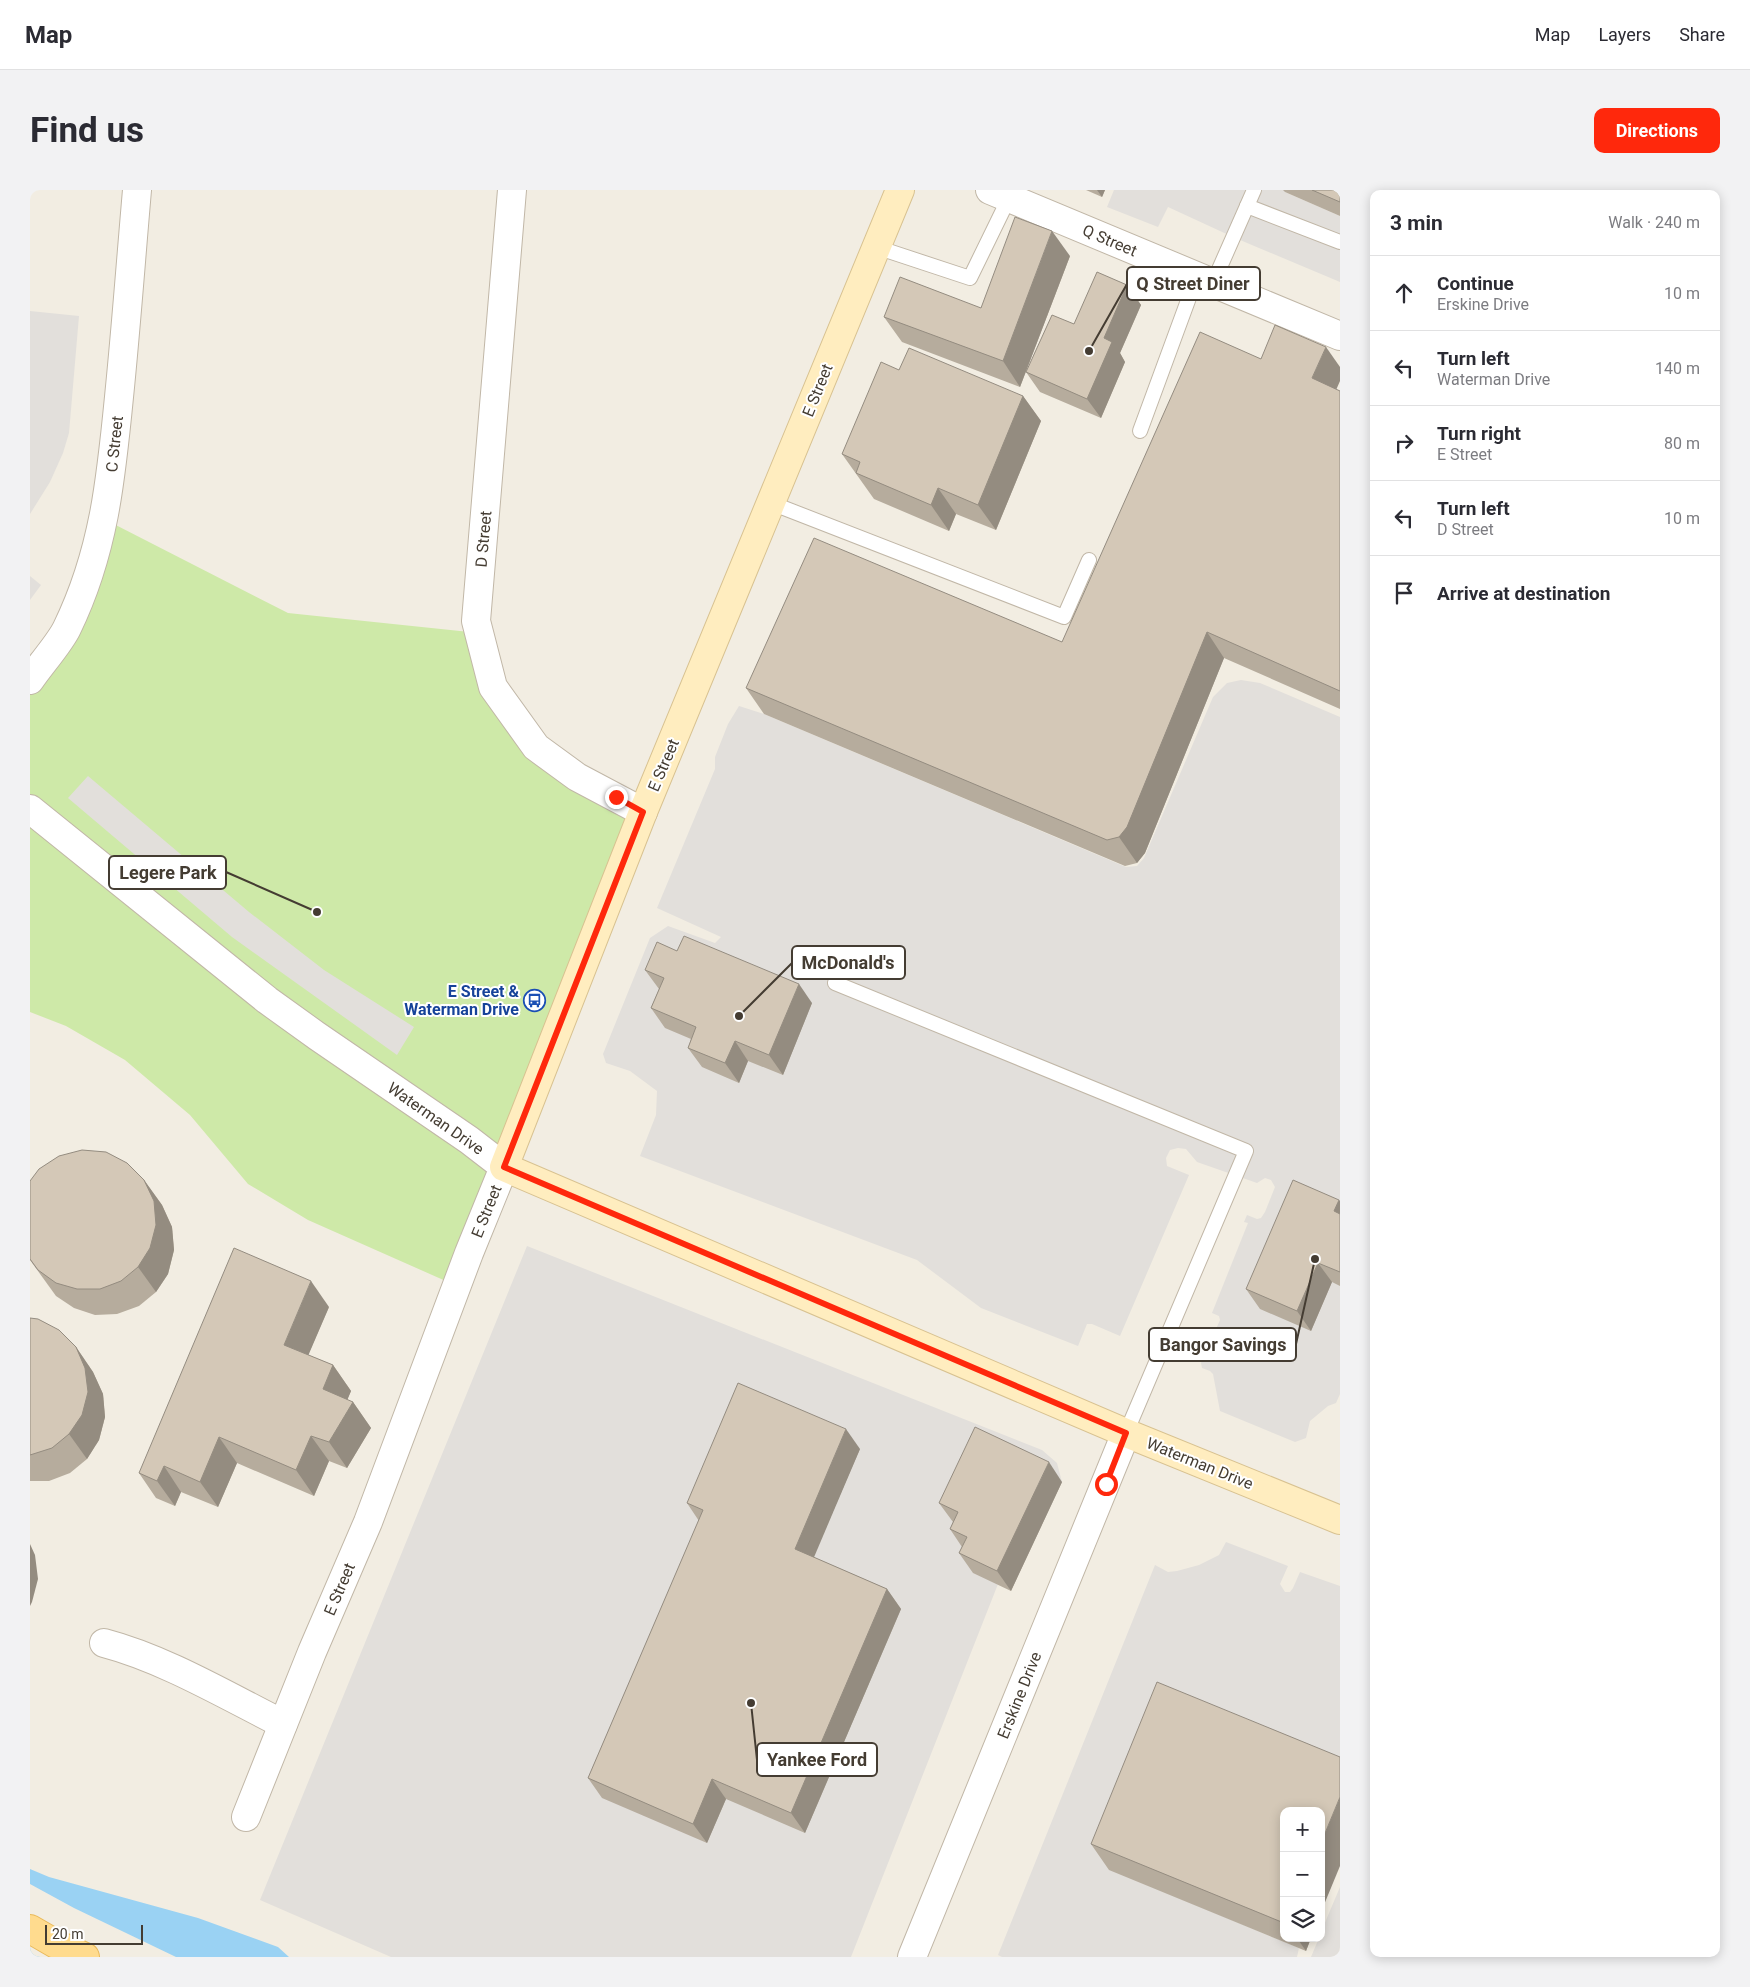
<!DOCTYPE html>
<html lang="en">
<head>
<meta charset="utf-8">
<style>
  :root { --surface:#fff; --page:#f2f2f3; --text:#2b2b33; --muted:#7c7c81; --line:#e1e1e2; --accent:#ff280c }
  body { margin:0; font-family:Roboto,sans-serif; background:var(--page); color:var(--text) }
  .controls { position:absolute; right:15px; bottom:15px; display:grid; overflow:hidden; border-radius:10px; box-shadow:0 2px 12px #0003 }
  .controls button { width:45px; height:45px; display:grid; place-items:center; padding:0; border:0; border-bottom:1px solid var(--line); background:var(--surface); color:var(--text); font:25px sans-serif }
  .scale { position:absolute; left:15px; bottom:12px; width:98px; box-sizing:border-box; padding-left:5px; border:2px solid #443c32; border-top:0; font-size:14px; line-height:18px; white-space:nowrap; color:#443c32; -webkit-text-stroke:4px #fff; paint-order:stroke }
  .stop { position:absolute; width:15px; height:15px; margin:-11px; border:4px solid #ff280c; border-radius:50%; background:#fff }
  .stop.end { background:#ff280c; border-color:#fff; box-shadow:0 1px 5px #0008 }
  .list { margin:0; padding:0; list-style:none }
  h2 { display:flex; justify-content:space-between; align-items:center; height:65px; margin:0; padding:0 20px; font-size:21px }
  h2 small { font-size:16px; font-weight:400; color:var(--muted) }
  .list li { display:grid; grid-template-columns:32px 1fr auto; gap:15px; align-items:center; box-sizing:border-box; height:75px; padding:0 20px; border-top:1px solid var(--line) }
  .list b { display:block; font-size:19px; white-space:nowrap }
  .list p { margin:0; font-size:16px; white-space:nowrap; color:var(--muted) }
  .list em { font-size:16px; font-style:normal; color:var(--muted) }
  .icon { flex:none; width:28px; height:28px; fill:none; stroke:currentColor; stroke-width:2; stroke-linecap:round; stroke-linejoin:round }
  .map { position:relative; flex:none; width:1310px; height:1767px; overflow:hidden; border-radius:10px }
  header { display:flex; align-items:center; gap:30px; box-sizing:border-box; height:70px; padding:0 25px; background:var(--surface); border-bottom:1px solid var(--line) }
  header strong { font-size:24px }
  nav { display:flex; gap:28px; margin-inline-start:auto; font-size:18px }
  .intro { display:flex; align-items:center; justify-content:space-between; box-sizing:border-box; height:120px; padding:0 30px }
  h1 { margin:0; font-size:35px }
  .button { padding:12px 22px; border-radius:10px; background:var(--accent); color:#fff; font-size:18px; font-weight:700 }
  main { display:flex; gap:30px; padding:0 30px }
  aside { flex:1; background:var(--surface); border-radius:10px; box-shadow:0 2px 12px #0003 }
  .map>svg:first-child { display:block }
  .green { fill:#cee9a8 }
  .parking { fill:#e2dfdb }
  .water { fill:#9ad2f3 }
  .pier { fill:#f2ede2 }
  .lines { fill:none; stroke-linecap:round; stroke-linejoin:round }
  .lane-casing { stroke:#c1b7a7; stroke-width:16 }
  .street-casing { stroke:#c1b7a7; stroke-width:30 }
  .secondary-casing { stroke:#d8c291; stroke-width:30 }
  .primary-casing { stroke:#e9b959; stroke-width:30 }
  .lane { stroke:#fff; stroke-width:14 }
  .street { stroke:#fff; stroke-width:28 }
  .secondary { stroke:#ffedbf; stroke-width:28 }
  .primary { stroke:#ffdb8e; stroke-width:28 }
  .wall { fill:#b6ac9d }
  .shaded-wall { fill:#948c80 }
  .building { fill:#d4c8b7; stroke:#948c80 }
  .route { stroke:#ff280c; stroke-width:6 }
  .labels { text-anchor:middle; stroke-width:4; stroke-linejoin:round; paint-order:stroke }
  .street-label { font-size:16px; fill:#443c32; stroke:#fff }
  .transit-label { font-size:16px; font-weight:bold; fill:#164399; stroke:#fff; text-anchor:end }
  .leader { fill:none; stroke:#443c32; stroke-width:2 }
  .callout-dot { fill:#443c32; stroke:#fff; stroke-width:2 }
  .callout { fill:#fff; stroke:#443c32; stroke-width:2 }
  .callout-label { font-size:18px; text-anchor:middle; font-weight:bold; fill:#443c32 }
</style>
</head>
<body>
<header>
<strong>Map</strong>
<nav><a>Map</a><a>Layers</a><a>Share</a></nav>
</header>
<div class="intro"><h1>Find us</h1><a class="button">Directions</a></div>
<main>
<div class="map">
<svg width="1310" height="1767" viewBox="0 0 1310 1767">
  <rect width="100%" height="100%" fill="#f2ede2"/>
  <!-- green -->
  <path class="green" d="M74 329 258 423 449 443 506 557 613 622 427 1096 278 1030 218 994 160 925 95 870 36 836 0 822V490Z"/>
  <!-- parking -->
  <g class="parking">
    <path d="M1084 0H1255V2L1310 26V92L1203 47 1138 17 1128 37 1077 17Z"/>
    <path d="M0 121 49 126 39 243 33 263 20 292 0 324Z"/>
    <path d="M0 386 11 395 0 410Z"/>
    <path d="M1211 490 1230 493 1310 527V1204L1306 1213 1298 1216 1280 1231 1276 1248 1265 1252 1190 1221 1183 1184 1180 1181 1172 1178 1171 1173 1190 1130 1189 1126 1182 1123 1218 1033 1214 1032 1217 1025 1227 1029 1231 1028 1235 1022 1245 997 1241 990 1235 988 1227 993 1167 972 1156 959 1148 958 1140 960 1136 968 1137 976 1159 985 1090 1146 1062 1134H1057L1048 1156 951 1118 887 1070 610 966 626 925 627 901 600 881 576 873 573 864 620 748 638 736 685 753 691 747 627 718 685 579V567L698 534 709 516 734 524 1096 677 1107 676 1114 668 1183 507 1197 493Z"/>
    <path d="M58 586 219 722 294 780 384 837 367 865 202 747 38 608Z"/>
    <path d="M497 1056 1012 1260 1027 1273 1032 1292 968 1394 821 1767H361L230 1710Z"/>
    <path d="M1196 1352 1258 1376 1250 1394 1255 1402H1260L1263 1398 1270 1382 1310 1396V1568L1079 1679 1269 1758 1267 1767H972L968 1765 1125 1375 1138 1382 1147 1381 1169 1375 1189 1365Z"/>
    <path d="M1310 1697V1767H1281L1289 1748H1291V1742Z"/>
  </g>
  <!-- water -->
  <path class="water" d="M0 1679 19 1687 168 1728 248 1757 259 1767H0Z"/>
  <!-- pier -->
  <path class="pier" d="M0 1694 44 1718 146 1767H0Z"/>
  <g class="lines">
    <defs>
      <g id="lane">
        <path d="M1217 16 1224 0"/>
        <path d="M846 57 940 88 979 8"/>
        <path d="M1183 93 1217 16 1310 52"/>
        <path d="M1110 241 1167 86"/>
        <path d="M741 313 1034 427 1059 370"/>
        <path d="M805 793 1216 961 1096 1243"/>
      </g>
      <g id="street">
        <path d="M482 0 446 431 463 497 506 557 547 587 613 622"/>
        <path d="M960 0 1310 146"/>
        <path d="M0 490C10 475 30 453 37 438 74 362 81 289 89 207 96 138 101 69 107 0"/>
        <path d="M0 619 237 810 287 846 439 950 474 977 439 1063 338 1332 282 1462 216 1627"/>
        <path d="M74 1453C135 1469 197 1506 253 1534"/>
        <path d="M882 1767 1096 1243"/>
      </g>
      <path id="secondary" d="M870 0 613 622 474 977 1096 1243 1310 1330"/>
      <path id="primary" d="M0 1739 26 1754 55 1767"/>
    </defs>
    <!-- lane casing -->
    <use href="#lane" class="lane-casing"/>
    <!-- street casing -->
    <use href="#street" class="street-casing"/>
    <!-- secondary casing -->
    <use href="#secondary" class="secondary-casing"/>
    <!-- primary casing -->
    <use href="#primary" class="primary-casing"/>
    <!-- lane -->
    <use href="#lane" class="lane"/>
    <!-- street -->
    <use href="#street" class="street"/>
    <!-- secondary -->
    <use href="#secondary" class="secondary"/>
    <!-- primary -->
    <use href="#primary" class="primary"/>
  </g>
  <!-- wall -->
  <g class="wall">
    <path d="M1056 0H1075L1072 7Z"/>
    <path d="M1253 0H1310V26L1255 2Z"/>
    <path d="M1040 66 990 197 872 152 854 127 951 118Z"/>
    <path d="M1097 95 1111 115 1090 163 1095 172 1071 228 1010 202 996 182 1044 134Z"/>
    <path d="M1231 169 1310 201V519L1194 468 1115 663 1107 673 1095 676 734 524 716 498 1032 452Z"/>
    <path d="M869 180 993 206 1011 231 966 340 926 324 919 341 844 309 812 264Z"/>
    <path d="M615 780 782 813 753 885 718 871 709 893 672 877 658 858 661 849 635 838 621 818 629 799Z"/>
    <path d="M114 990 132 1015 142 1037 144 1060 138 1084 126 1102 109 1116 87 1124 65 1125 44 1118 26 1106 0 1070Z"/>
    <path d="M1310 1011V1096L1302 1092 1281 1141 1230 1119 1216 1099Z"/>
    <path d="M299 1117 278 1165 303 1175 321 1201 317 1210 323 1212 341 1238 317 1278 299 1271 284 1306 207 1273 188 1317 151 1302 145 1316 126 1308 109 1283Z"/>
    <path d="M0 1128 46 1157 63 1182 73 1204 75 1227 69 1250 57 1269 40 1283 19 1291H0Z"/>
    <path d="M830 1259 783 1367 857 1399 871 1419 775 1643 696 1609 677 1653 572 1608 558 1588 669 1331 657 1313Z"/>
    <path d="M1032 1292 981 1401 943 1383 929 1363 932 1357 920 1339 923 1332 909 1313Z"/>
    <path d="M1254 1621V1748H1281L1276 1761 1079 1680 1061 1654Z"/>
  </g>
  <!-- shaded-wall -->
  <g class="shaded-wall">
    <path d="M1067 0H1075L1072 7Z"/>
    <path d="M1022 41 1040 66 990 197 973 171Z"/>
    <path d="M1097 95 1111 115 1090 163 1095 172 1071 228 1057 209 1074 148Z"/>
    <path d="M1296 157 1310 177V191L1300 214 1282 188Z"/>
    <path d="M993 206 1011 231 966 340 948 315Z"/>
    <path d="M908 298 926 324 919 341 901 315Z"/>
    <path d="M1177 442 1194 468 1115 663 1107 673 1089 647Z"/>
    <path d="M769 794 782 813 753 885 739 865Z"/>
    <path d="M705 851 718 871 709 893 695 873Z"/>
    <path d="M114 990 132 1015 142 1037 144 1060 138 1084 126 1102 108 1077Z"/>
    <path d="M1309 1010 1310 1011V1029L1304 1021Z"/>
    <path d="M1288 1073 1302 1092 1281 1141 1267 1121Z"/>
    <path d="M281 1091 299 1117 272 1180 254 1155Z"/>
    <path d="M46 1157 63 1182 73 1204 75 1227 69 1250 57 1269 39 1244Z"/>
    <path d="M303 1175 321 1201 311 1225 293 1199Z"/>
    <path d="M323 1212 341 1238 317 1278 299 1252Z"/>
    <path d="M816 1239 830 1259 779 1379 765 1359Z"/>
    <path d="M281 1246 299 1271 284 1306 266 1280Z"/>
    <path d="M189 1247 207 1273 188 1317 170 1292Z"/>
    <path d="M1019 1272 1032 1292 981 1401 967 1381Z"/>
    <path d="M134 1276 151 1302 145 1316 127 1291Z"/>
    <path d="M0 1354 5 1365 8 1389 2 1412 0 1416Z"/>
    <path d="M857 1399 871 1419 775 1643 761 1623Z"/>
    <path d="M682 1589 696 1609 677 1653 663 1634Z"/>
    <path d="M1310 1607V1676L1291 1722V1653Z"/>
    <path d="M1267 1748H1281L1276 1761Z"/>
  </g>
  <!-- building -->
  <g class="building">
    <path d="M1282 0H1310V12Z"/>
    <path d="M985 27 1022 41 973 171 854 127 870 87 951 118Z"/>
    <path d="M1067 82 1097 95 1074 148 1082 152 1057 209 996 182 1022 125 1044 134Z"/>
    <path d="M1245 135 1296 157 1282 188 1310 201V501L1177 442 1097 637 1089 647 1077 650 716 498 784 348 1032 452 1170 142 1231 169Z"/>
    <path d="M879 158 993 206 948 315 908 298 901 315 826 283 830 272 812 264 851 172 869 180Z"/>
    <path d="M654 746 769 794 739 865 705 851 695 873 658 858 666 837 621 818 634 788 615 780 627 752 647 761Z"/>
    <path d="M52 960 76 962 97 973 114 990 124 1011 126 1035 120 1058 108 1077 91 1091 70 1099H47L26 1093 8 1080 0 1069V991L9 979 29 966Z"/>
    <path d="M1263 990 1309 1010 1304 1021 1310 1024V1082L1288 1073 1267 1121 1216 1099Z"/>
    <path d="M204 1058 281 1091 254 1155 303 1175 293 1199 323 1212 299 1252 281 1246 266 1280 189 1247 170 1292 134 1276 127 1291 109 1283Z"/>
    <path d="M0 1128 8 1129 29 1140 46 1157 55 1178 58 1202 52 1225 39 1244 22 1258 0 1265Z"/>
    <path d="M708 1193 816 1239 765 1359 857 1399 761 1623 682 1589 663 1634 558 1588 673 1320 657 1313Z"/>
    <path d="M945 1237 1019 1272 967 1381 929 1363 937 1347 920 1339 928 1322 909 1313Z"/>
    <path d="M1127 1492 1310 1567V1607L1291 1653V1621H1254V1733L1061 1654Z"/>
  </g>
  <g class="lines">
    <!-- route -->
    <path class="route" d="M586 607 613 622 474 977 1096 1243 1076 1294"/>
  </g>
  <!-- icons -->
  <defs>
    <symbol id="bus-ring" viewBox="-11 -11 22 22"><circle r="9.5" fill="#fff" stroke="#1a4fb4" stroke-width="1.5"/><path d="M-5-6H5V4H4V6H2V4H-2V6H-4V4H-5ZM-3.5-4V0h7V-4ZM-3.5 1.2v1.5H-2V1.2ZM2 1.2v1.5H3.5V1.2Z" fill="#1a4fb4"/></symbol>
  </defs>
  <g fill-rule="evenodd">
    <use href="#bus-ring" x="492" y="798" width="25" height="25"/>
  </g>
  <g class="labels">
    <!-- street labels -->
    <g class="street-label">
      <text transform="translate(1080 50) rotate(23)" y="6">Q Street</text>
      <text transform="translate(787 200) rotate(-68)" y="6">E Street</text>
      <text transform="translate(84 254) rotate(-84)" y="6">C Street</text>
      <text transform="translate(453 349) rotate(-85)" y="6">D Street</text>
      <text transform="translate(633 575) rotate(-67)" y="6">E Street</text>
      <text transform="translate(406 928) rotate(35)" y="6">Waterman Drive</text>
      <text transform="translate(456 1021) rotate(-68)" y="6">E Street</text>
      <text transform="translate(1170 1273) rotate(22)" y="6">Waterman Drive</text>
      <text transform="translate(309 1399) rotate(-67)" y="6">E Street</text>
      <text transform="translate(989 1505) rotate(-68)" y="6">Erskine Drive</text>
    </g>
    <!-- transit labels -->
    <g class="transit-label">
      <text x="489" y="807">E Street &amp;<tspan x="489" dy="18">Waterman Drive</tspan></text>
    </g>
  </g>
  <!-- callouts -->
  <path class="leader" d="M1059 161L1097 94M287 722L196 682M709 826L762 773M1285 1069L1266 1154M721 1513L727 1570"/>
  <g class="callout-dot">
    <circle cx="1059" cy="161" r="5"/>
    <circle cx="287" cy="722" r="5"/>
    <circle cx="709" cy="826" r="5"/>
    <circle cx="1285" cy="1069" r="5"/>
    <circle cx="721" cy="1513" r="5"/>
  </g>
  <g class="callout">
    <rect x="1097" y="77" width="133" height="33" rx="5"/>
    <rect x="79" y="666" width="117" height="33" rx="5"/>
    <rect x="762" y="756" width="113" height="33" rx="5"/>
    <rect x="1119" y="1138" width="147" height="33" rx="5"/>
    <rect x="727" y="1553" width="120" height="33" rx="5"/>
  </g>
  <g class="callout-label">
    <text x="1163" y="100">Q Street Diner</text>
    <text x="138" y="689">Legere Park</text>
    <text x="818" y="779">McDonald's</text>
    <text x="1193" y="1161">Bangor Savings</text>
    <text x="787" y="1576">Yankee Ford</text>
  </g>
</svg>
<div class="controls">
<button>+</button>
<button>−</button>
<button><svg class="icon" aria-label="layers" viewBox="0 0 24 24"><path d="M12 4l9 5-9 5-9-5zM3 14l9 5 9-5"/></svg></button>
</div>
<div class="scale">20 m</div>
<div class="stop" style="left:1076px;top:1294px"></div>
<div class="stop end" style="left:586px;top:607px"></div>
</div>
<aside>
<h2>3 min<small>Walk · 240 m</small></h2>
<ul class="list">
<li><svg class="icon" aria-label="ahead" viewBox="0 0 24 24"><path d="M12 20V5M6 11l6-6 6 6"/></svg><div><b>Continue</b><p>Erskine Drive</p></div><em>10 m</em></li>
<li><svg class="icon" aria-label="left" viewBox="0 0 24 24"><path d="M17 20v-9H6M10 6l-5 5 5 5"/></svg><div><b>Turn left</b><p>Waterman Drive</p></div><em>140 m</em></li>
<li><svg class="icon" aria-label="right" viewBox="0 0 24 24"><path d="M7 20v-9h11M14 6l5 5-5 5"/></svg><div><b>Turn right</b><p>E Street</p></div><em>80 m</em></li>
<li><svg class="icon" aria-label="left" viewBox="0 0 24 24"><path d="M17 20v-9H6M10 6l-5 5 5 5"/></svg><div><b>Turn left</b><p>D Street</p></div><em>10 m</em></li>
<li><svg class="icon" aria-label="arrive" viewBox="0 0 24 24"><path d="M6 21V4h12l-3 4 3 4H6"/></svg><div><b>Arrive at destination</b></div></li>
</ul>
</aside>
</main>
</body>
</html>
